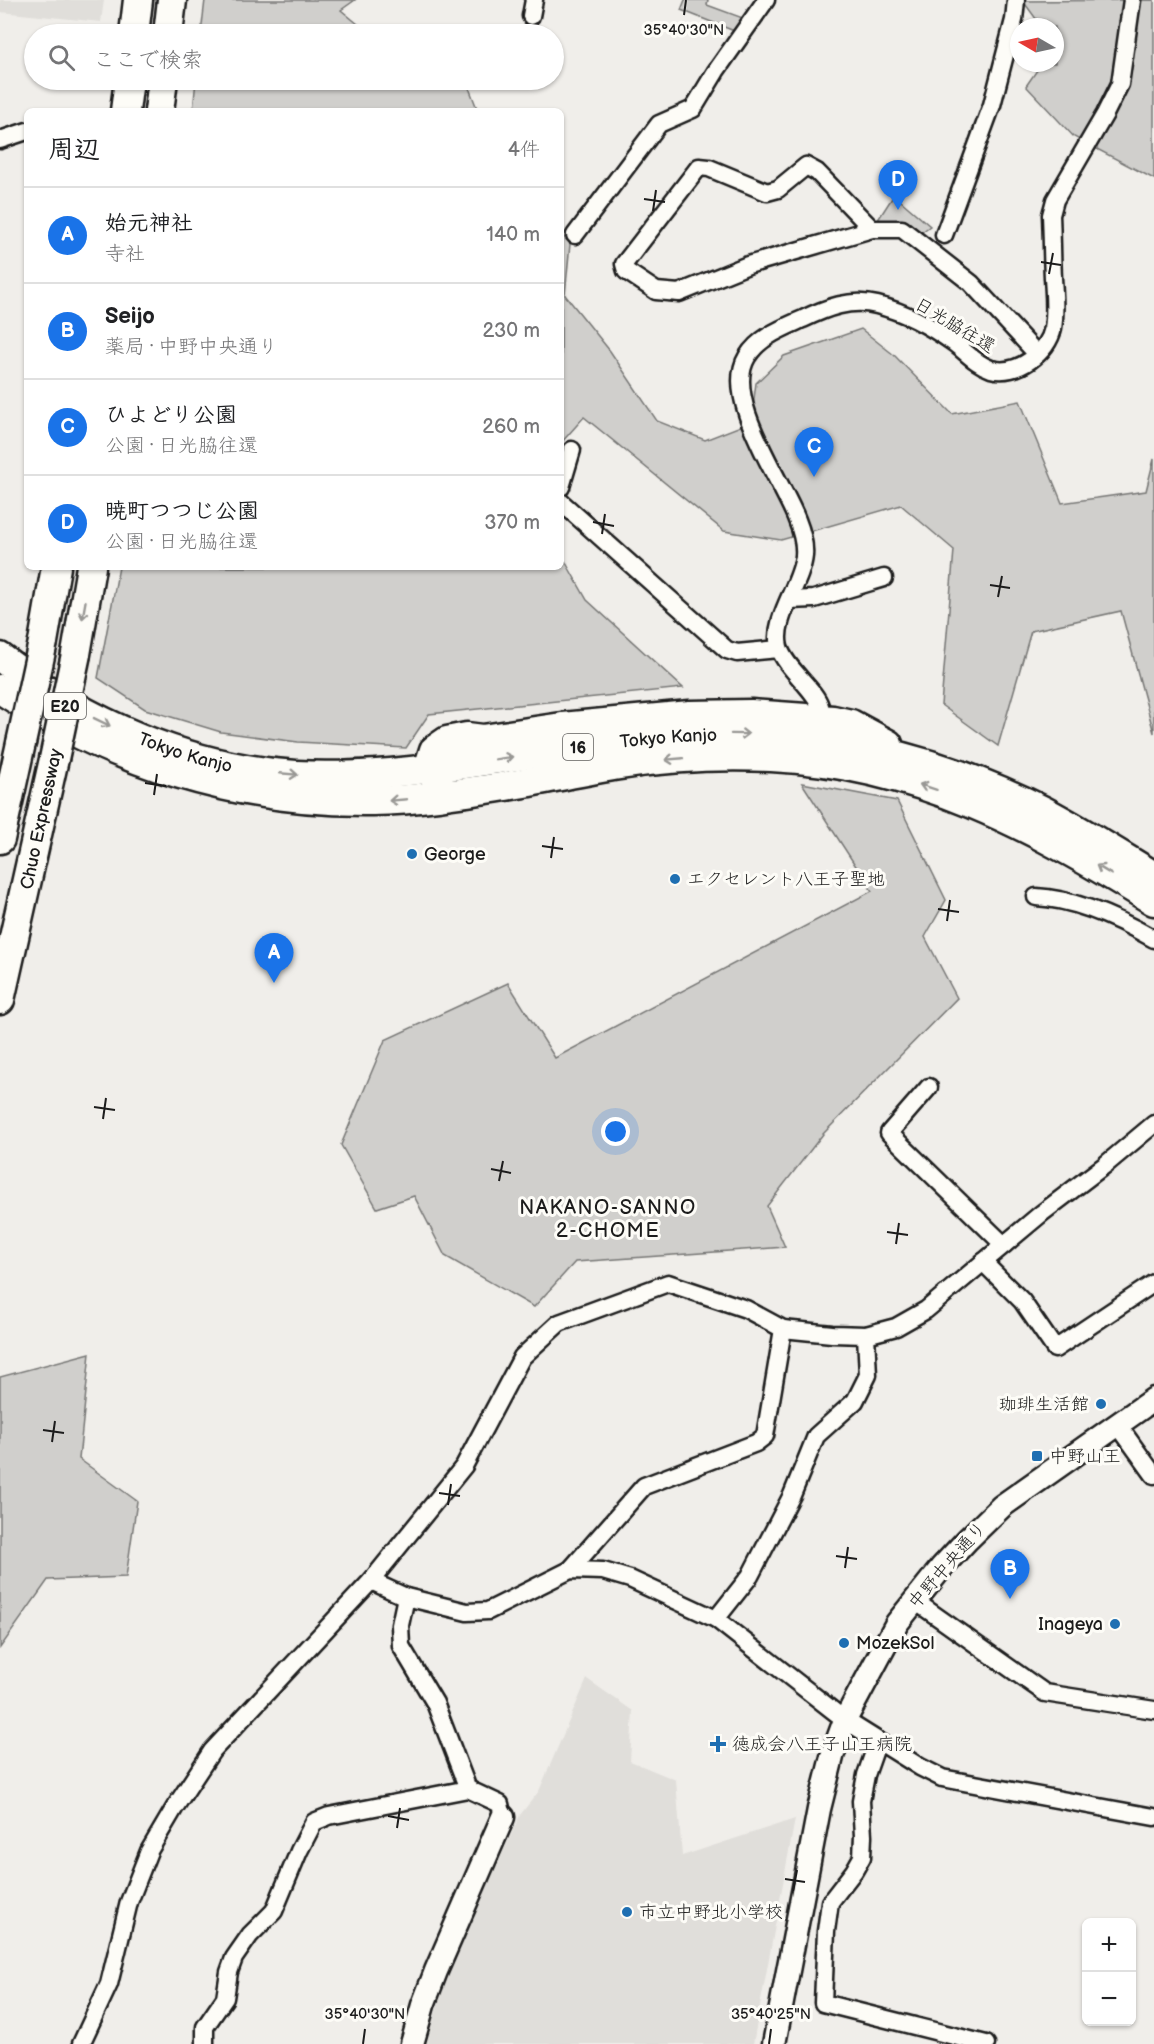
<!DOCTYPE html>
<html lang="ja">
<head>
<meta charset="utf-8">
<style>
  :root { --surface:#fff; --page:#f6f6f6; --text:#202124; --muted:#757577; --line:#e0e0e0; --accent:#1a73e8 }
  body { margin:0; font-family:"Balsamiq Sans","Klee One",sans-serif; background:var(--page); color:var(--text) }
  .controls { position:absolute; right:18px; bottom:18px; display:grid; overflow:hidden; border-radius:9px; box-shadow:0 2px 4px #0004 }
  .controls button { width:54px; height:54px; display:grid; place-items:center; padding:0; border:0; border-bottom:2px solid var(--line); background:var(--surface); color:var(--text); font:30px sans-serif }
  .compass { position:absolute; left:1010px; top:18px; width:54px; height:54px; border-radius:50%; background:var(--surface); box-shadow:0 2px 4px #0004; rotate:279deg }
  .you { position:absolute; left:616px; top:1132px; width:21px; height:21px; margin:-15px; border:4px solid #fff; border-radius:50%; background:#1a73e8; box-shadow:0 0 0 9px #1a73e833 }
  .badge { display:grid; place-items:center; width:39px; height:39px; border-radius:50%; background:var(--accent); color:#fff; font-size:20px; font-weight:700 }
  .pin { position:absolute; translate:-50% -50px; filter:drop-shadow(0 2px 3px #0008) }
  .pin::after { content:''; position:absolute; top:32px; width:21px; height:18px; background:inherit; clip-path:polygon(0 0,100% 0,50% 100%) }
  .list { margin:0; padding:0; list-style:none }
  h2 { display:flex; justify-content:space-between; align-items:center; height:78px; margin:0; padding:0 24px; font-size:26px }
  h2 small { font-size:20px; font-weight:400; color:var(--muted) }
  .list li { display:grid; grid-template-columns:39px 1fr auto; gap:18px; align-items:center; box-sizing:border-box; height:96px; padding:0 24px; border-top:2px solid var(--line) }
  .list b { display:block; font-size:22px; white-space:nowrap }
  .list p { margin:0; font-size:20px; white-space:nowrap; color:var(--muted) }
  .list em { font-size:20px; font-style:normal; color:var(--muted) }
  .icon { flex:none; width:33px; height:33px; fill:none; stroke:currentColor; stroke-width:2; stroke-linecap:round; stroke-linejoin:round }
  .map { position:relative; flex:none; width:1154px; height:2044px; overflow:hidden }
  .search { position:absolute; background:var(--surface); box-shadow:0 2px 4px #0004; left:24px; top:24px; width:540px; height:66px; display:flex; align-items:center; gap:15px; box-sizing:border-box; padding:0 21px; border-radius:33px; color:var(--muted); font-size:22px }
  .panel { position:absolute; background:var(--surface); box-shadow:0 2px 4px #0004; left:24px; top:108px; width:540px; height:462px; border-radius:9px }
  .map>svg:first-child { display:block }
  .built { fill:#e0deda }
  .green { fill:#d0cfcc; stroke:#767674; stroke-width:1.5 }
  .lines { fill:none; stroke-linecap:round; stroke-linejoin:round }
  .street-casing { stroke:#1c1c1c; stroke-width:21 }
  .secondary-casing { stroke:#1c1c1c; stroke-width:27 }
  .highway-casing { stroke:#1c1c1c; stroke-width:33 }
  .street { stroke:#fdfcf7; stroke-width:16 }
  .secondary { stroke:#fdfcf7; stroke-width:22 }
  .highway { stroke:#fdfcf7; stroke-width:28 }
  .highway-bridge-casing { stroke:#1c1c1c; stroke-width:33; stroke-linecap:butt }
  .highway-bridge { stroke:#fdfcf7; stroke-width:28 }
  .oneway { stroke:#989794 }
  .ticks { fill:none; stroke:#1c1c1c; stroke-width:2 }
  .poi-dot { fill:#1f6fb2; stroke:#fdfcf7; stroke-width:2 }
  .labels { text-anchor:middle; stroke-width:6; stroke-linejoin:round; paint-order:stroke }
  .shield { fill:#fdfcf7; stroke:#605f5e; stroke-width:1.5 }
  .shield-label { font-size:16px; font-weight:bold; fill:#1c1c1c }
  .street-label { font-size:18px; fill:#1c1c1c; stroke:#fdfcf7 }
  .poi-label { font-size:18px; fill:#1c1c1c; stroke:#fdfcf7; text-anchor:start }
  .neighbourhood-label { font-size:20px; letter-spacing:1.5px; fill:#1c1c1c; stroke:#fdfcf7 }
  .ticks-label { font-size:15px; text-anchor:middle; fill:#1c1c1c; stroke:#fdfcf7; stroke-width:6; stroke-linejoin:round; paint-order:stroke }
</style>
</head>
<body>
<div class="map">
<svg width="1154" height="2044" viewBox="0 0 1154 2044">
  <rect width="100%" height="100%" fill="#f0eeea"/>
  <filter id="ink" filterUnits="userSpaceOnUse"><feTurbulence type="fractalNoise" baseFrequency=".0167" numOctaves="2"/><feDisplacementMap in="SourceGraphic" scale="12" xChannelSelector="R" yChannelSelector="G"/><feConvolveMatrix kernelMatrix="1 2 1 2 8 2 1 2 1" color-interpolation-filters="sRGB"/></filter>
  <g filter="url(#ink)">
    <!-- built -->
    <g class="built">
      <path d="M0 0H104L101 22 0 12Z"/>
      <path d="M587 1679 633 1711 630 1761 676 1780 682 1856 795 1819 753 2044H427L432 2023 450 1968 520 1815 539 1791Z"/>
    </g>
    <!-- green -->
    <g class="green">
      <path d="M205 0H355L341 10 370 34H201Z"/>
      <path d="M685 0H708L707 5 751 21 742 34 681 10Z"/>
      <path d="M1154 0V179L1074 137 1026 86 1042 63H1055V27H1042L1023 1Z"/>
      <path d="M196 80H466L478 111H193Z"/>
      <path d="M894 195 930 226 915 237 872 229Z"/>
      <path d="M561 234 570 244 565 295 610 351 657 421 705 440 751 422 756 383 784 356 861 329 894 355 952 414 1020 401 1062 503 1146 491 1154 459V733L1121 611 1031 631 998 746 941 705 954 550 901 505 781 540 724 531 584 417 561 443Z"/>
      <path d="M561 554 587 600 683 688 429 714 406 748 298 742 221 732 145 709 98 678 119 567H561Z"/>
      <path d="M802 783 897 801 946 900 925 937 957 998 823 1134 767 1206 785 1247 575 1262 534 1307 445 1256 414 1196 377 1208 341 1145 385 1040 508 983 555 1058 872 891Z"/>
      <path d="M90 1353 79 1459 137 1501 126 1577 48 1580 0 1648V1377Z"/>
    </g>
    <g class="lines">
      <defs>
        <g id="street">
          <path d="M531 16 534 0"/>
          <path d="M0 140 27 131"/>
          <path d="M872 229 817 172 806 166 778 189 767 192 709 168 699 167 624 264 626 271 656 291 679 293 748 265 872 229H902L971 283 1037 354"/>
          <path d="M575 235 659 124 693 109 716 71 766 0"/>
          <path d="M944 235 992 105 1014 20 1016 0"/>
          <path d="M561 487 572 450"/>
          <path d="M561 502 727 650 737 653 779 649"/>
          <path d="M789 600 814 599 884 578"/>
          <path d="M819 720C820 715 821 710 820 706 815 689 785 668 779 647 772 618 801 585 804 556 805 545 801 530 797 520 782 480 722 398 747 357 759 337 783 328 803 319 826 308 851 298 877 305 904 312 932 327 954 343 966 352 976 364 991 369 1017 376 1048 353 1053 328 1056 311 1054 295 1053 278 1052 257 1052 236 1051 215L1055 200 1105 114 1120 84 1132 0"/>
          <path d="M1036 897C1077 899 1119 919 1154 939"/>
          <path d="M929 1087 889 1133 1004 1245"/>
          <path d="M983 1262 1022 1301 1055 1349 1154 1283"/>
          <path d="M1118 1425 1154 1475"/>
          <path d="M570 1570 644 1486 756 1443 765 1436 783 1329"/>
          <path d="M371 1581 406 1597 467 1612 488 1611 570 1570 603 1571 630 1579 716 1619 845 1720 920 1767 942 1778 1154 1817"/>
          <path d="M406 1597 400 1625 401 1646 435 1703 468 1789"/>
          <path d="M915 1601 1045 1693 1154 1710"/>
          <path d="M716 1619 750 1576 792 1495 816 1436 855 1401 868 1375 866 1335"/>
          <path d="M878 1741 866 1775 861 1801 863 1836 862 1857 854 1871 830 1902 826 1931 823 2003 986 2044"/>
          <path d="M81 2044 109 1984 129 1902 149 1851 175 1807 212 1751 371 1581 464 1466 522 1357 559 1323 668 1283 746 1309 783 1329 832 1334 866 1335 896 1327 926 1310 1042 1213 1105 1165 1154 1124"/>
          <path d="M205 2044V2027L225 1998 229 1972 234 1958 250 1935 274 1911 299 1851 314 1822 329 1816 468 1789 500 1804 503 1817"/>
        </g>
        <g id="secondary">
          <path d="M412 2044 423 2005 436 1971 503 1817"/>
          <path d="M774 2044 819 1809 833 1753 845 1720 897 1623 942 1567 967 1540 1002 1506 1154 1399"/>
        </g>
        <g id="highway">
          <path d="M134 34 138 0"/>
          <path d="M168 34 172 0"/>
          <path d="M125 111 129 80"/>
          <path d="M159 111 163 80"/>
          <path d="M43 642 56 567"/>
          <path d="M76 654 91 567"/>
          <path id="s1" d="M0 657C85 722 188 768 296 775 352 778 411 772 466 764 560 750 656 732 751 735 853 738 952 765 1044 811 1082 831 1118 854 1154 876"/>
          <path d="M0 689C114 763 237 803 373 801 417 800 462 793 506 786 544 780 582 771 620 765 669 757 721 755 771 757 918 764 1032 826 1154 901"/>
          <path d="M438 780 428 769 434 750 447 741 467 737 483 739 562 727 690 715 751 714 833 720 851 724 888 744"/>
          <path d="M0 839 21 743"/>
          <path d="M0 1000 54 759"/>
        </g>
      </defs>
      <!-- street casing -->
      <use href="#street" class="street-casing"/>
      <!-- secondary casing -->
      <use href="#secondary" class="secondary-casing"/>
      <!-- highway casing -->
      <use href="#highway" class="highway-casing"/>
      <!-- street -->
      <use href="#street" class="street"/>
      <!-- secondary -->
      <use href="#secondary" class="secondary"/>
      <!-- highway -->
      <use href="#highway" class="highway"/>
      <defs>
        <g id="highway-bridge">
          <path d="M21 743 43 642"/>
          <path d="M54 759 76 654"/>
        </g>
      </defs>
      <!-- highway-bridge casing -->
      <use href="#highway-bridge" class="highway-bridge-casing"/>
      <!-- highway-bridge -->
      <use href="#highway-bridge" class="highway-bridge"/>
    </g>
    <!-- one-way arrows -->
    <defs><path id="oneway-shaft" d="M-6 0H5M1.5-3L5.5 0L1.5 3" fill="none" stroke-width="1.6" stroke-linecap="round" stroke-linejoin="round" transform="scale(1.5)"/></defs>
    <g class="oneway">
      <use href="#oneway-shaft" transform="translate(84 610) rotate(100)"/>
      <use href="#oneway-shaft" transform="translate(102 722) rotate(26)"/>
      <use href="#oneway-shaft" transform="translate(740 734) rotate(1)"/>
      <use href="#oneway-shaft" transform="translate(504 758) rotate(-9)"/>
      <use href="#oneway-shaft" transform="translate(674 759) rotate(175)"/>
      <use href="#oneway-shaft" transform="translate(289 774) rotate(5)"/>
      <use href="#oneway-shaft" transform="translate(928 787) rotate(-162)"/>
      <use href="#oneway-shaft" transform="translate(398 800) rotate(175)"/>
      <use href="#oneway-shaft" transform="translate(1104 870) rotate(-149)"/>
    </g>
  </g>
  <!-- ticks -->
  <path class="ticks" d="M684 15 686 0M644 199 665 202M653 211 656 190M1041 262 1061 265M1049 274 1053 253M593 522 614 526M602 534 605 514M990 585 1010 588M998 597 1002 576M145 783 166 786M154 795 157 774M542 846 563 849M551 858 554 837M938 909 959 912M947 921 950 900M94 1107 115 1110M103 1119 106 1098M491 1169 511 1173M499 1181 503 1161M887 1232 908 1235M896 1244 899 1223M43 1430 64 1433M52 1442 55 1421M439 1493 460 1496M448 1505 451 1484M836 1556 857 1559M845 1568 848 1547M388 1816 409 1820M397 1828 400 1808M785 1879 805 1882M793 1891 797 1870M363 2044 365 2029M769 2044 771 2029"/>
  <!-- markers -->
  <g class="poi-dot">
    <circle cx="412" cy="854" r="6"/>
    <circle cx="675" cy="879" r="6"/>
    <circle cx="1101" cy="1404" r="6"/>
    <rect x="1031" y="1450" width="12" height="12" rx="3"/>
    <circle cx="1115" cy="1624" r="6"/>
    <circle cx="844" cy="1643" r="6"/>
    <path d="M715 1735h6v6h6v6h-6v6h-6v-6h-6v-6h6z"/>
    <circle cx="627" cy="1912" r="6"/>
  </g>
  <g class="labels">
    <!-- shield labels -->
    <g class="shield">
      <rect x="44" y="693" width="42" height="26" rx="4.5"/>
      <rect x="563" y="734" width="30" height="26" rx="4.5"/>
    </g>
    <g class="shield-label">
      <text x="65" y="712">E20</text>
      <text x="578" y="753">16</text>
    </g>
    <!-- street labels -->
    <g class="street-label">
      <text transform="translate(955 325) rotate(31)" y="6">日光脇往還</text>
      <text dy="6" stroke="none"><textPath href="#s1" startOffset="698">Tokyo Kanjo</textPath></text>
      <text dy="6" stroke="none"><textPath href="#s1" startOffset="210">Tokyo Kanjo</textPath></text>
      <text transform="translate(41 819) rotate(-78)" y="6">Chuo Expressway</text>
      <text transform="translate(947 1565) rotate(-49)" y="6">中野中央通り</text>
    </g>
    <!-- poi labels -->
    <g class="poi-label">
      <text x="424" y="860">George</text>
      <text x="687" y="885">エクセレント八王子聖地</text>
      <text x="1089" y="1410" text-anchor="end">珈琲生活館</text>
      <text x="1049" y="1462">中野山王</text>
      <text x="1103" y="1630" text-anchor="end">Inageya</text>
      <text x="856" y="1649">MozekSol</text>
      <text x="732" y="1750">徳成会八王子山王病院</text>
      <text x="639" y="1918">市立中野北小学校</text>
    </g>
    <!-- neighbourhood labels -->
    <g class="neighbourhood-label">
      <text x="608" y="1214">NAKANO-SANNO<tspan x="608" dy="23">2-CHOME</tspan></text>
    </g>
  </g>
  <g class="ticks-label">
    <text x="684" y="35">35°40'30"N</text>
    <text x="365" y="2019">35°40'30"N</text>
    <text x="771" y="2019">35°40'25"N</text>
  </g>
</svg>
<div class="controls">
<button>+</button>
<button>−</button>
</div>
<svg class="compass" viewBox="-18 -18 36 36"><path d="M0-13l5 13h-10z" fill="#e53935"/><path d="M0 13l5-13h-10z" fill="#757577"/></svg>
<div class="you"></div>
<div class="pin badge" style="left:274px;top:983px">A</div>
<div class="pin badge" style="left:1010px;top:1599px">B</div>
<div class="pin badge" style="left:814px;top:477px">C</div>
<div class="pin badge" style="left:898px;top:210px">D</div>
<div class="search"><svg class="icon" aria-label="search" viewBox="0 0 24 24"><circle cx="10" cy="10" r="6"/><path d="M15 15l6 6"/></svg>ここで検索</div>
<section class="panel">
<h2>周辺<small>4件</small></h2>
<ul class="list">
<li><span class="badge">A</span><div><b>始元神社</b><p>寺社</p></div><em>140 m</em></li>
<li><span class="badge">B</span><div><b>Seijo</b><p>薬局 · 中野中央通り</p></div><em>230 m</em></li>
<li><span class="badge">C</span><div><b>ひよどり公園</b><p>公園 · 日光脇往還</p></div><em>260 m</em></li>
<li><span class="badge">D</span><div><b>暁町つつじ公園</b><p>公園 · 日光脇往還</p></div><em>370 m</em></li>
</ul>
</section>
</div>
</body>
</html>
